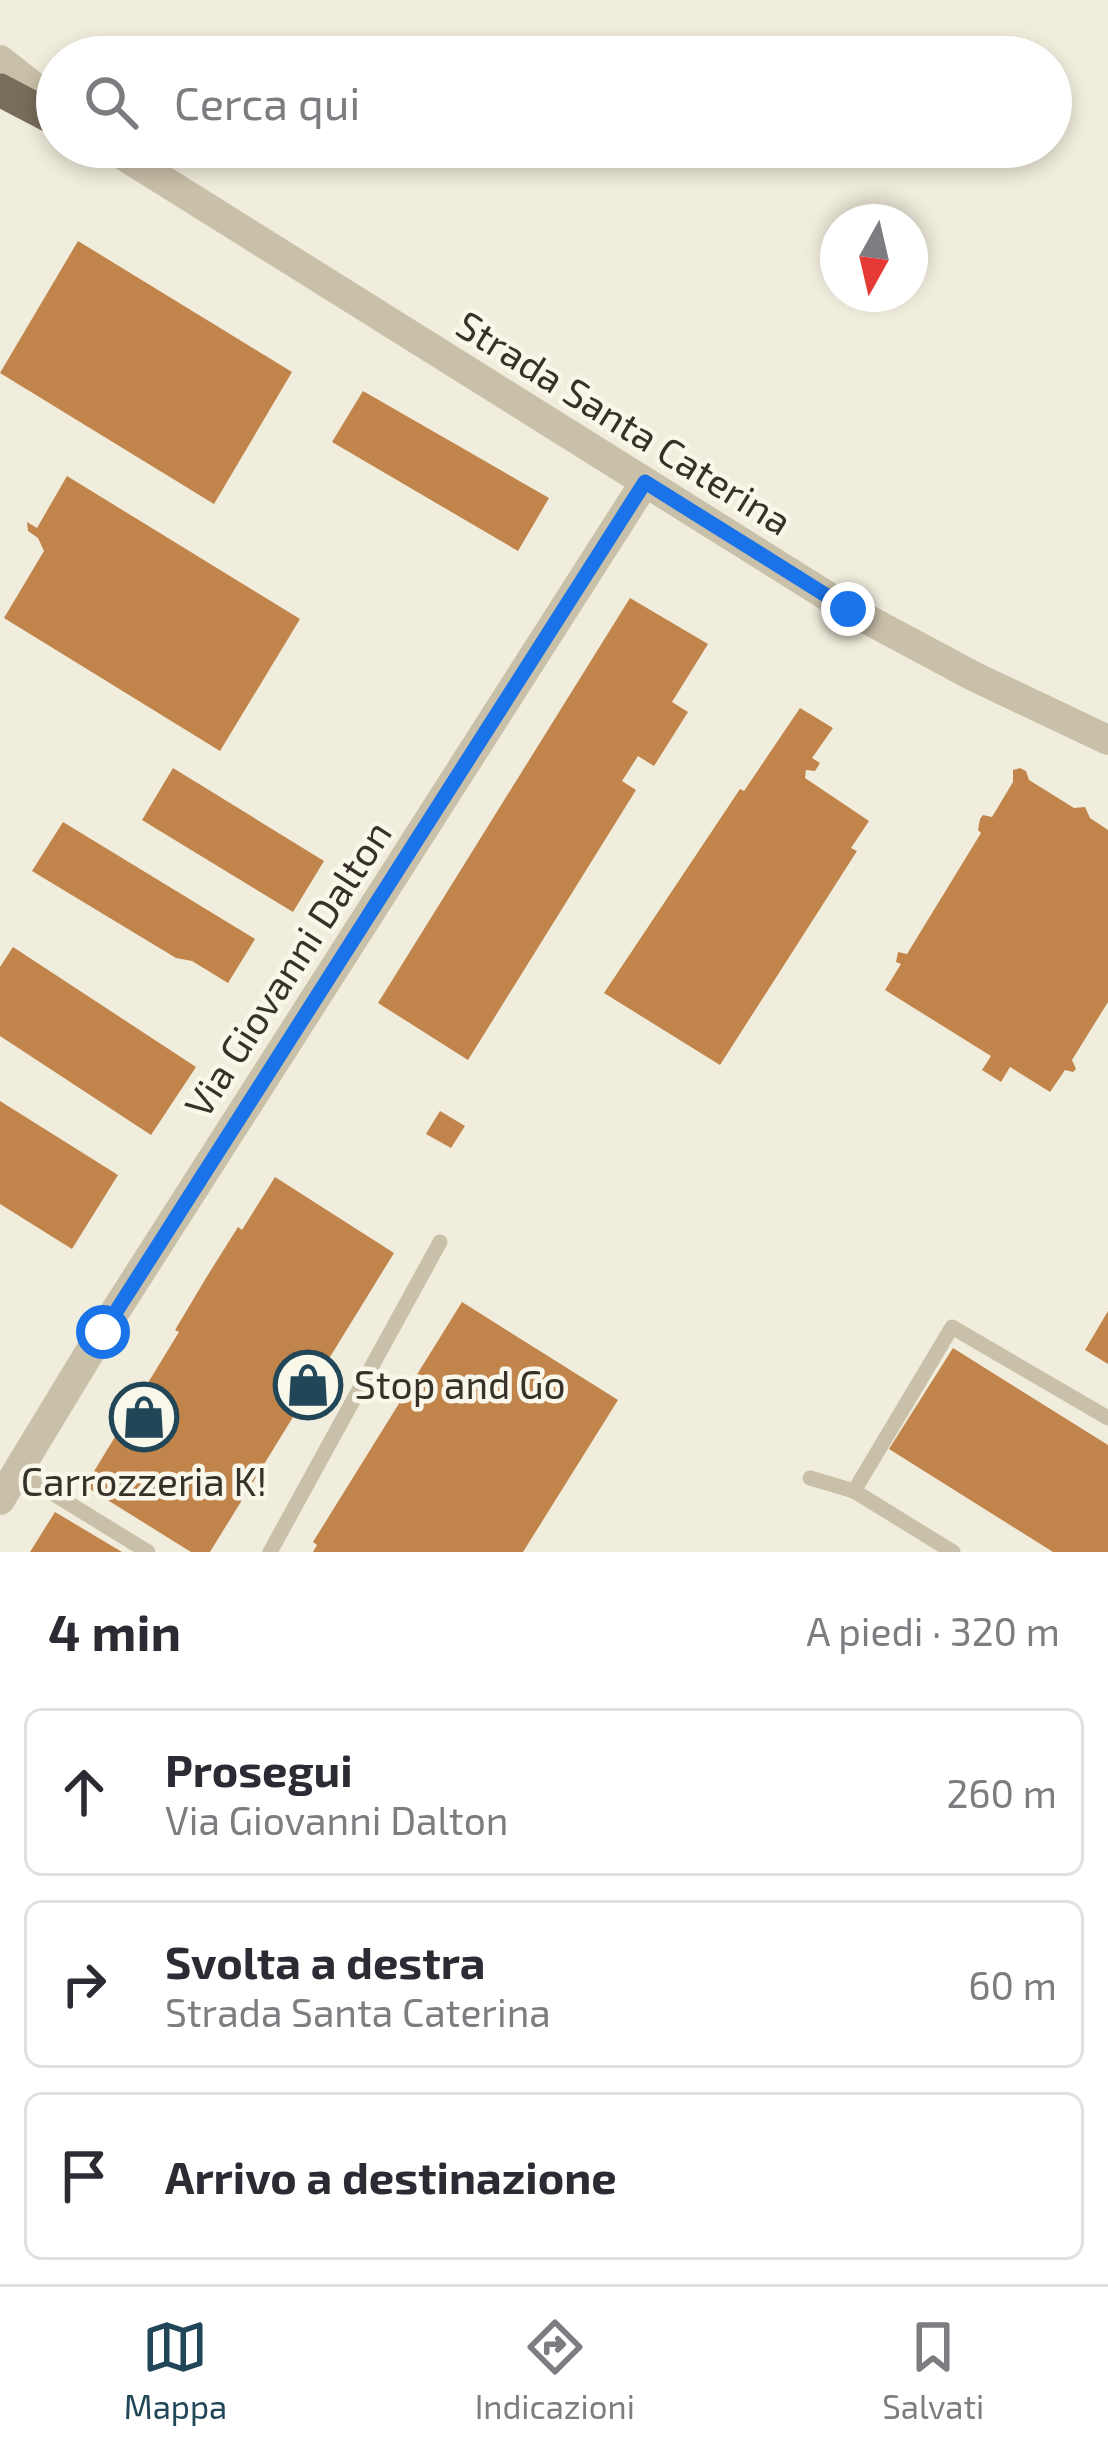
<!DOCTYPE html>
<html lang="it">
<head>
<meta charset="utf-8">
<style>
  :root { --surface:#fff; --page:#f7f7f7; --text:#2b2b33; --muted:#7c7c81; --line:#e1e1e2; --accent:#204657 }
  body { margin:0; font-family:"Exo 2",sans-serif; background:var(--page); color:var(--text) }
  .compass { position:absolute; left:820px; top:204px; width:108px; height:108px; border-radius:50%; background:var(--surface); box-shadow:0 6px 18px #0003; rotate:188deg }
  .stop { position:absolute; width:36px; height:36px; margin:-27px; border:9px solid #1a73e8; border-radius:50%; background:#fff }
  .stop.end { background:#1a73e8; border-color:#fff; box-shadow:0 3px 12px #0008 }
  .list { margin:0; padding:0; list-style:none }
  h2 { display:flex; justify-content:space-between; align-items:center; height:156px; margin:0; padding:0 48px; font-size:51px }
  h2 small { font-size:39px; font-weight:400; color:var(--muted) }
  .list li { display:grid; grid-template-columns:78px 1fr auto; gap:36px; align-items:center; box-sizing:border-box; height:168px; margin:0 24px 24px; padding:0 24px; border:3px solid var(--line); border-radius:18px }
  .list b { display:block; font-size:45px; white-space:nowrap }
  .list p { margin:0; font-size:39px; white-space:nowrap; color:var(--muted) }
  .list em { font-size:39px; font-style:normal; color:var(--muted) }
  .icon { flex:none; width:66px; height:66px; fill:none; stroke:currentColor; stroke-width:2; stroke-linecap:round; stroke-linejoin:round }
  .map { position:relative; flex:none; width:1108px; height:1552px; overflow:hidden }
  .search { position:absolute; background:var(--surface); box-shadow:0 6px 18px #0003; left:36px; right:36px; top:36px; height:132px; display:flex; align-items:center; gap:30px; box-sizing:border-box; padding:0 42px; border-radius:66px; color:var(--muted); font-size:45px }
  .sheet { height:732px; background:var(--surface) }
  nav { display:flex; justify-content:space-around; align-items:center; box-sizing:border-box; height:168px; border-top:3px solid var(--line); background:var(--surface); font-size:33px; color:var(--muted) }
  nav a { display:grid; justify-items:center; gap:6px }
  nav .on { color:var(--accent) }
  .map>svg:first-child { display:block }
  .building { fill:#c1844b }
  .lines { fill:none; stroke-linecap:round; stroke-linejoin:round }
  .service { stroke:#c9c0a9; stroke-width:15 }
  .minor { stroke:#c9c0a9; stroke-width:30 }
  .primary { stroke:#786c5b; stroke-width:33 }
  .route { stroke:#1a73e8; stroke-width:15 }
  .labels { text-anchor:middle; stroke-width:9; stroke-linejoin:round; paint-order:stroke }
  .street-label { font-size:39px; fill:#373129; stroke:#f9f6ea }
  .poi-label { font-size:39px; fill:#373129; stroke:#f9f6ea; text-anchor:start }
</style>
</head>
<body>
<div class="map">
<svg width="1108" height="1552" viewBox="0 0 1108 1552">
  <rect width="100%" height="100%" fill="#f1eddd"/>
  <!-- building -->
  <g class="building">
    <path d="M78 241 292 372 214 504 0 373Z"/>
    <path d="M363 391 549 498 518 551 332 442Z"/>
    <path d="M67 476 300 619 220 751 4 618 44 551 38 538 28 531 27 522 37 528Z"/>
    <path d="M630 598 708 644 672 702 688 712 654 766 638 756 622 781 636 790 468 1060 378 1003Z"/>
    <path d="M800 708 833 728 812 758 820 763 815 771 806 770 805 778 869 821 851 848 857 851 720 1065 604 993 740 789 744 791Z"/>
    <path d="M173 768 324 861 293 912 142 820Z"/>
    <path d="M1020 768 1026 771 1029 780 1074 808 1085 807 1090 818 1108 830V1002L1072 1060 1076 1069 1073 1072 1065 1070 1050 1092 1010 1067 1001 1082 982 1070 991 1056 885 990 901 964 896 962 898 952 907 954 981 833 978 830 980 819 983 815 992 817 1013 782V770Z"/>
    <path d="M63 822 255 939 228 983 192 961 176 958 32 871Z"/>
    <path d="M13 947 196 1067 151 1135 0 1036V967Z"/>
    <path d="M0 1101 118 1175 72 1249 0 1204Z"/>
    <path d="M440 1111 465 1126 451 1148 426 1134Z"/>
    <path d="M275 1177 394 1253 210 1552H191L85 1486 179 1332 175 1330 206 1278 238 1227 242 1230Z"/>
    <path d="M462 1302 618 1400 523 1552H313L317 1545 313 1542Z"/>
    <path d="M1108 1311V1364L1085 1350Z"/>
    <path d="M953 1348 1108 1445V1552H1053L889 1449Z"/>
    <path d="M55 1512 122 1552H30Z"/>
  </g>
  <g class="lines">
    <!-- service -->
    <g class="service">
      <path d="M18 1472 148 1552"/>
      <path d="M810 1478 854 1491 953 1552"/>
      <path d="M854 1491 952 1327 1108 1418"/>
      <path d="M270 1552 440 1242"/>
    </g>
    <!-- minor -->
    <g class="minor">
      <path d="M0 60 57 105"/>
      <path d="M110 147 848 609 975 677 1108 740"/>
      <path d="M0 1500 102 1332 645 482"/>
    </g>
    <!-- primary -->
    <g class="primary">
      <path d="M0 90 57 120"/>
      <path d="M110 147 111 148"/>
    </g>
  </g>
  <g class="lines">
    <!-- route -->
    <path class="route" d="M103 1332 645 482 848 609"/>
  </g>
  <!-- icons -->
  <defs>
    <symbol id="shop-ring" viewBox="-11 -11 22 22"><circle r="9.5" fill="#f9f6ea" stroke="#204657" stroke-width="1.5"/><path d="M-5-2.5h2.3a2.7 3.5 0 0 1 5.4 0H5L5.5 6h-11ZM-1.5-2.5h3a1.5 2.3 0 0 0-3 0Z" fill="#204657"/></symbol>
  </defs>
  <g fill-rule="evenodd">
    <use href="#shop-ring" x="270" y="1347" width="76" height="76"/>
    <use href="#shop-ring" x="106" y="1379" width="76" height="76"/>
  </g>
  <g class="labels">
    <!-- street labels -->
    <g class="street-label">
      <text transform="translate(624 423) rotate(32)" y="14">Strada Santa Caterina</text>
      <text transform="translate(288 969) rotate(-57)" y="14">Via Giovanni Dalton</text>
    </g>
    <!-- poi labels -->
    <g class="poi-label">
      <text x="354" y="1399">Stop and Go</text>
      <text x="144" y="1496" text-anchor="middle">Carrozzeria K!</text>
    </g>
  </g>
</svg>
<svg class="compass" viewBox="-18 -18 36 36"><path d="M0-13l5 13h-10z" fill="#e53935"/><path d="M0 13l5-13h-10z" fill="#7c7c81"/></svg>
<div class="stop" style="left:103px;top:1332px"></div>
<div class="stop end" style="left:848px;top:609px"></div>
<div class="search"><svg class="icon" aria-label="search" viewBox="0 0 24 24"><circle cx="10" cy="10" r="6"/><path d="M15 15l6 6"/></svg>Cerca qui</div>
</div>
<section class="sheet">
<h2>4 min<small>A piedi · 320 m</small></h2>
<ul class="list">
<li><svg class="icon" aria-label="ahead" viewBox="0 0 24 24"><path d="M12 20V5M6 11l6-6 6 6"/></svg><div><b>Prosegui</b><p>Via Giovanni Dalton</p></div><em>260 m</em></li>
<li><svg class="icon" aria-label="right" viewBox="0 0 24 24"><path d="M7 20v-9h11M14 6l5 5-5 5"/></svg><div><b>Svolta a destra</b><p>Strada Santa Caterina</p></div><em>60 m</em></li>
<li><svg class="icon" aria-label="arrive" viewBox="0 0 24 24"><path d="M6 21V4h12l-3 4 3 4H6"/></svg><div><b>Arrivo a destinazione</b></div></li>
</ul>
</section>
<nav>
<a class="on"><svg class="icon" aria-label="map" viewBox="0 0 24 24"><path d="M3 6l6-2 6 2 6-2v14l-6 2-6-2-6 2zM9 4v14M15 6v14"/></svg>Mappa</a>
<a><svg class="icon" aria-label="directions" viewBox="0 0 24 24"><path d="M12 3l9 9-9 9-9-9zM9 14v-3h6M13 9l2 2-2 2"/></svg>Indicazioni</a>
<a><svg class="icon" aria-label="saved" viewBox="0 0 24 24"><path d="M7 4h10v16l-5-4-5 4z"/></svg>Salvati</a>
</nav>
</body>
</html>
